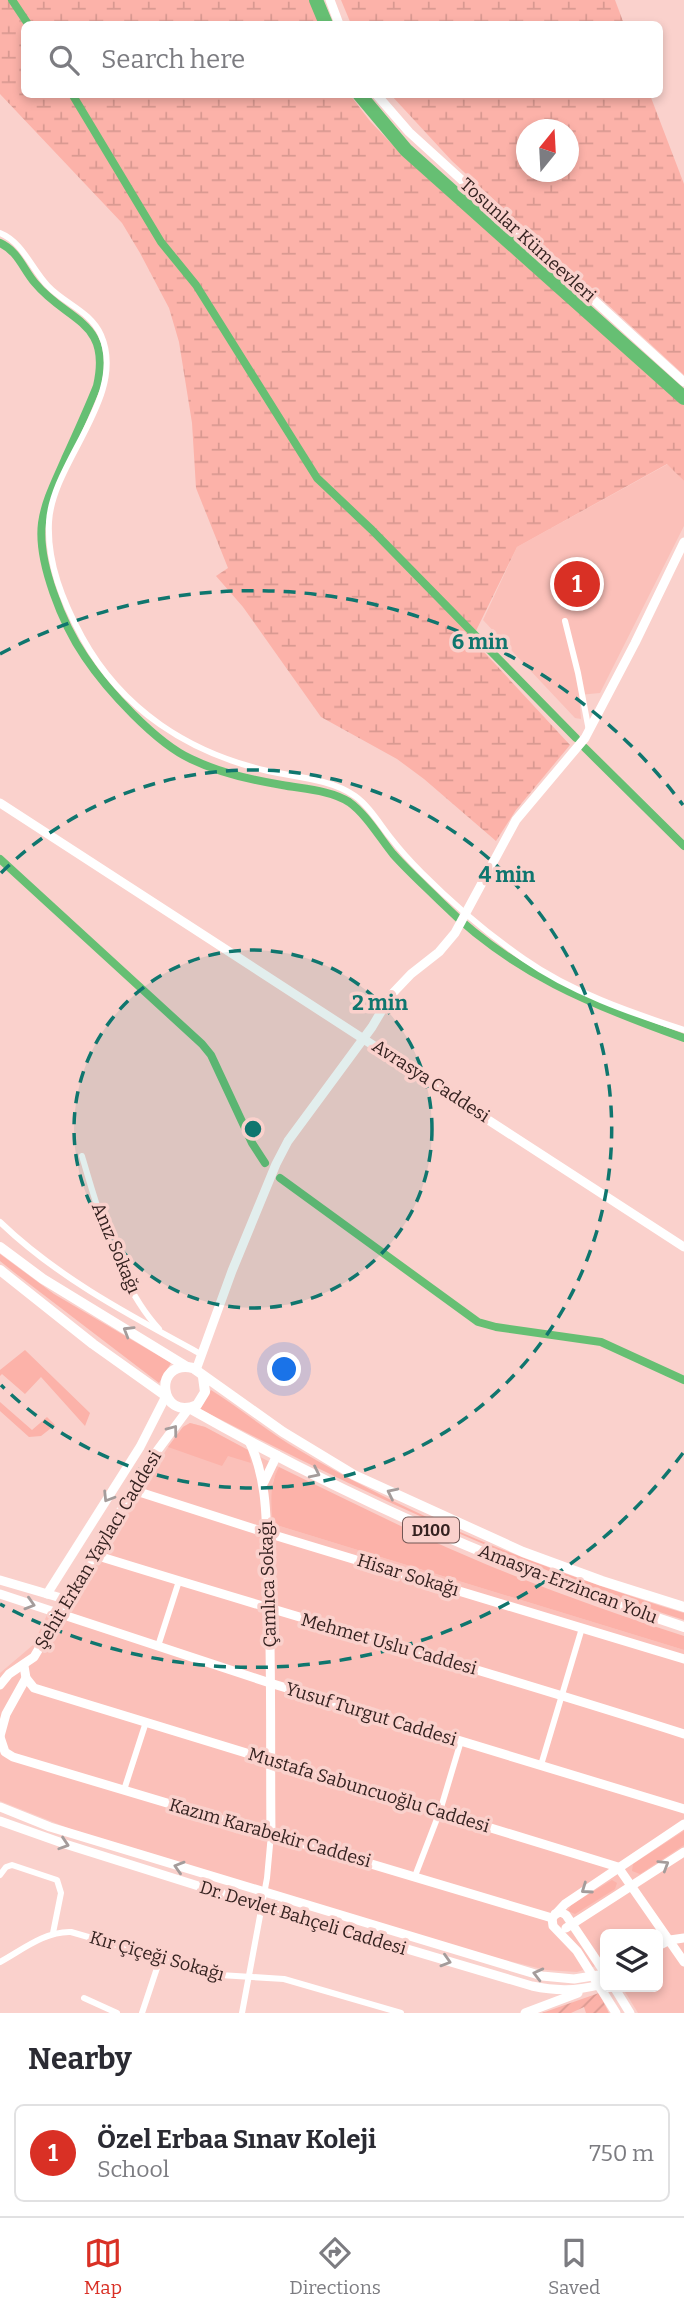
<!DOCTYPE html>
<html lang="en">
<head>
<meta charset="utf-8">
<style>
  :root { --surface:#fff; --page:#f7f7f7; --text:#2b2b33; --muted:#7c7c81; --line:#e1e1e2; --accent:#d93025 }
  body { margin:0; font-family:Bitter,serif; background:var(--page); color:var(--text) }
  .controls { position:absolute; right:21px; bottom:21px; display:grid; overflow:hidden; border-radius:10px; box-shadow:0 4px 10px #0003 }
  .controls button { width:63px; height:63px; display:grid; place-items:center; padding:0; border:0; border-bottom:2px solid var(--line); background:var(--surface); color:var(--text); font:35px sans-serif }
  .compass { position:absolute; left:516px; top:119px; width:63px; height:63px; border-radius:50%; background:var(--surface); box-shadow:0 4px 10px #0003; rotate:18deg }
  .you { position:absolute; left:285px; top:1370px; width:24px; height:24px; margin:-18px; border:5px solid #fff; border-radius:50%; background:#1a73e8; box-shadow:0 0 0 10px #1a73e833 }
  .badge { display:grid; place-items:center; width:46px; height:46px; border-radius:50%; background:var(--accent); color:#fff; font-size:23px; font-weight:700 }
  .pin { position:absolute; translate:-50% -50%; border:4px solid #fff; box-shadow:0 2px 7px #0006 }
  .list { margin:0; padding:0; list-style:none }
  h2 { display:flex; justify-content:space-between; align-items:center; height:91px; margin:0; padding:0 28px; font-size:30px }
  h2 small { font-size:23px; font-weight:400; color:var(--muted) }
  .list li { display:grid; grid-template-columns:46px 1fr auto; gap:21px; align-items:center; box-sizing:border-box; height:98px; margin:0 14px 14px; padding:0 14px; border:2px solid var(--line); border-radius:10px }
  .list b { display:block; font-size:26px; white-space:nowrap }
  .list p { margin:0; font-size:23px; white-space:nowrap; color:var(--muted) }
  .list em { font-size:23px; font-style:normal; color:var(--muted) }
  .icon { flex:none; width:38px; height:38px; fill:none; stroke:currentColor; stroke-width:2; stroke-linecap:round; stroke-linejoin:round }
  .map { position:relative; flex:none; width:684px; height:2013px; overflow:hidden }
  .search { position:absolute; background:var(--surface); box-shadow:0 4px 10px #0003; left:21px; right:21px; top:21px; height:77px; display:flex; align-items:center; gap:18px; box-sizing:border-box; padding:0 24px; border-radius:10px; color:var(--muted); font-size:26px }
  .sheet { height:203px; background:var(--surface) }
  nav { display:flex; justify-content:space-around; align-items:center; box-sizing:border-box; height:98px; border-top:2px solid var(--line); background:var(--surface); font-size:19px; color:var(--muted) }
  nav a { display:grid; justify-items:center; gap:4px }
  nav .on { color:var(--accent) }
  .map>svg:first-child { display:block }
  .built { fill:#fbc0b9 }
  .green { fill:#fcb2a9 }
  .wetland { fill:url(#wetland-marsh); fill-rule:evenodd }
  .garden { fill:url(#garden-furrows) }
  .lines { fill:none; stroke-linecap:round; stroke-linejoin:round }
  .canal { stroke:#66bf73; stroke-width:8 }
  .river { stroke:#66bf73; stroke-width:14 }
  .street { stroke:#fff; stroke-width:6 }
  .secondary { stroke:#fff; stroke-width:9 }
  .highway { stroke:#fff; stroke-width:10 }
  .oneway { stroke:#a49c9b }
  .ring { fill:none; stroke:#0f766e; stroke-width:3.5; stroke-dasharray:12 9 }
  .labels { text-anchor:middle; stroke-width:7; stroke-linejoin:round; paint-order:stroke }
  .shield { fill:#fad1cc; stroke:#705654; stroke-width:2 }
  .shield-label { font-size:16px; font-weight:bold; fill:#352220 }
  .street-label { font-size:18px; fill:#352220; stroke:#fad1cc }
  .centre { fill:#0f766e; stroke:#fad1cc; stroke-width:3.5 }
  .ring-label { font-size:21px; text-anchor:middle; font-weight:bold; fill:#0f766e; stroke:#fad1cc; stroke-width:7; stroke-linejoin:round; paint-order:stroke }
</style>
</head>
<body>
<div class="map">
<svg width="684" height="2013" viewBox="0 0 684 2013">
  <defs>
    <pattern id="wetland-marsh" width="20" height="14" patternUnits="userSpaceOnUse" patternTransform="scale(1.75)"><rect width="20" height="14" fill="#fcb2a9"/><path d="M1 5h8M5 5V1M11 12h8M15 12V8" fill="none" stroke="#d99991"/></pattern>
    <pattern id="garden-furrows" width="10" height="10" patternUnits="userSpaceOnUse" patternTransform="scale(1.75)"><rect width="10" height="10" fill="#fcb2a9"/><path d="M-1 1l2-2M0 10L10 0M9 11l2-2" fill="none" stroke="#d99991"/></pattern>
  </defs>
  <rect width="100%" height="100%" fill="#fad1cc"/>
  <!-- built -->
  <g class="built">
    <path d="M668 464 684 481V526L600 693 579 695 581 719 575 718 483 620 517 547Z"/>
    <path d="M190 1423 205 1427 279 1467 273 1481 272 1491 273 1524 684 1650V2013H638L622 1987H658V1934H605V1963L577 1972 546 1970 492 1957 78 1832 0 1801V1673L33 1645 47 1615 72 1603 168 1447 183 1427Z"/>
  </g>
  <!-- green -->
  <g class="green">
    <path d="M0 1254 54 1294 171 1363 159 1383 15 1273 0 1261Z"/>
    <path d="M25 1350 90 1413 85 1426 41 1377 25 1394 2 1374 0 1376V1370Z"/>
    <path d="M211 1390C241 1409 268 1432 299 1450 418 1521 552 1573 684 1613V1620C516 1565 357 1490 200 1409Z"/>
    <path d="M0 1402 32 1430 47 1417 55 1425 41 1436 29 1437 0 1411Z"/>
    <path d="M190 1423 205 1427 248 1450 251 1463 228 1456 222 1466 168 1447 183 1427Z"/>
    <path d="M279 1467C327 1490 375 1514 424 1537 508 1576 596 1608 684 1636V1650L273 1524C271 1504 269 1485 279 1467Z"/>
    <path d="M684 1831V1845L640 1874 632 1871 633 1864Z"/>
    <path d="M612 1880 617 1883 615 1889 575 1914 568 1911 571 1905Z"/>
  </g>
  <!-- wetland -->
  <g class="wetland">
    <path d="M0 0H310L320 24H24V94L350 95 370 121 406 159 684 405V481L667 464 517 547 472 639 570 745 516 810 496 841 424 779 397 759 321 717 243 607 216 576 228 568 196 488 192 423 179 342 169 308 140 253 122 223 0 94Z"/>
    <path d="M341 0H615L624 24H351Z"/>
    <path d="M391 95H650L684 184V375L452 161ZM526 130H568V172H526Z"/>
  </g>
  <!-- garden -->
  <path class="garden" d="M599 1993 609 2013H586L584 2007 571 2013H542Z"/>
  <g class="lines">
    <!-- canal -->
    <g class="canal">
      <path d="M12 0 28 24"/>
      <path d="M72 94 161 242 196 285 317 478 372 530 576 738"/>
      <path d="M0 243C18 251 23 269 35 283 67 322 112 320 97 386 87 411 76 435 65 459 56 480 45 501 42 523 37 562 63 625 85 657 107 690 156 743 191 759 220 773 251 780 282 785 303 789 330 790 349 802 366 814 380 838 393 854 408 871 426 887 442 903 512 973 592 1005 684 1038"/>
      <path d="M585 748 684 846"/>
      <path d="M0 859 202 1044 211 1055 252 1143 265 1163"/>
      <path d="M280 1178 478 1322 496 1327 601 1342 684 1380"/>
    </g>
    <!-- river -->
    <g class="river">
      <path d="M316 0 326 24"/>
      <path d="M359 94 406 150 684 398"/>
    </g>
    <!-- street -->
    <g class="street">
      <path d="M0 233C23 242 32 270 48 286 65 304 90 311 101 335 128 396 52 462 49 522 47 563 63 602 82 637 122 710 189 753 268 771 295 777 331 779 355 796 369 806 379 823 390 837 400 850 411 862 422 873 453 904 488 934 524 959 571 992 629 1012 684 1030"/>
      <path d="M565 621 578 673 589 731"/>
      <path d="M82 1156C98 1211 119 1286 159 1329"/>
      <path d="M0 1222C58 1278 131 1316 201 1354"/>
      <path d="M158 1646 179 1581"/>
      <path d="M541 1765 582 1628"/>
      <path d="M124 1790 146 1722"/>
      <path d="M0 1875 6 1867 12 1865 57 1880 61 1893 53 1933"/>
      <path d="M415 1876 440 1811 461 1741"/>
      <path d="M0 1962C22 1950 45 1931 71 1932L220 1975 284 1979 401 2013"/>
      <path d="M84 1998 117 2013"/>
      <path d="M142 2013 160 1959"/>
      <path d="M242 2013 267 1878 271 1834"/>
    </g>
    <!-- secondary -->
    <g class="secondary">
      <path d="M330 0 339 24"/>
      <path d="M376 94 409 132 684 382"/>
      <path d="M0 803 684 1247"/>
      <path d="M196 1370 232 1271 276 1164 288 1141 372 1027 391 995 411 974 439 952 455 933 516 820 585 738 635 643 684 542"/>
      <path d="M249 1441C269 1482 266 1528 268 1572 272 1659 270 1747 271 1834"/>
      <path d="M264 1482 277 1455"/>
      <path d="M133 1490 267 1533 684 1659"/>
      <path d="M95 1555C291 1616 488 1671 684 1734"/>
      <path d="M0 1580 68 1600"/>
      <path d="M0 1594 270 1683 684 1809"/>
      <path d="M47 1594 140 1447 166 1396"/>
      <path d="M24 1666 26 1678 34 1688 618 1867 684 1962"/>
      <path d="M0 1685 9 1674 34 1657 151 1459 189 1408"/>
      <path d="M0 1736 6 1714 26 1678"/>
      <path d="M0 1737 5 1752 13 1757 552 1918"/>
      <path d="M0 1807 50 1827 542 1976 574 1979 605 1974"/>
      <path d="M0 1821 65 1844 262 1906 532 1986C556 1991 575 1991 599 1985L605 1975"/>
      <path d="M555 1914 561 1912 566 1915 605 1973"/>
      <path d="M552 1918 565 1904 684 1824"/>
      <path d="M552 1918 553 1926 577 1951 616 2013"/>
      <path d="M566 1928 684 1852"/>
      <path d="M658 1946 670 1940 684 1938"/>
      <path d="M614 1987 630 2013"/>
      <path d="M525 2013 578 1993"/>
    </g>
    <!-- highway -->
    <g class="highway">
      <path d="M0 1247 43 1279 187 1367"/>
      <path d="M0 1270 93 1344 166 1396"/>
      <path d="M203 1377 205 1392 197 1405C159 1422 152 1359 193 1368L283 1432 354 1475 523 1552 602 1581 684 1607"/>
      <path d="M189 1408C346 1497 512 1571 684 1627"/>
    </g>
  </g>
  <!-- one-way arrows -->
  <defs><path id="oneway-chevron" d="M-2-3.5L2.5 0L-2 3.5" fill="none" stroke-width="1.6" stroke-linecap="round" stroke-linejoin="round" transform="scale(1.75)"/></defs>
  <g class="oneway">
    <use href="#oneway-chevron" transform="translate(128 1331) rotate(-149)"/>
    <use href="#oneway-chevron" transform="translate(173 1430) rotate(-53)"/>
    <use href="#oneway-chevron" transform="translate(315 1473) rotate(26)"/>
    <use href="#oneway-chevron" transform="translate(392 1493) rotate(-154)"/>
    <use href="#oneway-chevron" transform="translate(108 1497) rotate(122)"/>
    <use href="#oneway-chevron" transform="translate(30 1604) rotate(17)"/>
    <use href="#oneway-chevron" transform="translate(64 1844) rotate(18)"/>
    <use href="#oneway-chevron" transform="translate(664 1865) rotate(-32)"/>
    <use href="#oneway-chevron" transform="translate(179 1867) rotate(-163)"/>
    <use href="#oneway-chevron" transform="translate(586 1889) rotate(145)"/>
    <use href="#oneway-chevron" transform="translate(446 1961) rotate(17)"/>
    <use href="#oneway-chevron" transform="translate(538 1974) rotate(-166)"/>
  </g>
  <!-- distance rings -->
  <circle cx="253" cy="1129" r="179" fill="#0f766e" fill-opacity=".12"/>
  <g class="ring">
    <circle cx="253" cy="1129" r="179"/>
    <path d="M1 873A359 359 0 1 1 1 1385"/>
    <path d="M683 1453A538 538 0 0 1 0 1604M0 654A538 538 0 0 1 683 805"/>
  </g>
  <g class="labels">
    <!-- shield labels -->
    <rect class="shield" x="403" y="1517.5" width="56" height="25" rx="5"/>
    <g class="shield-label">
      <text x="431" y="1536">D100</text>
    </g>
    <!-- street labels -->
    <g class="street-label">
      <text transform="translate(528 240) rotate(42)" y="6">Tosunlar Kümeevleri</text>
      <text transform="translate(431 1081) rotate(33)" y="6">Avrasya Caddesi</text>
      <text transform="translate(116 1248) rotate(67)" y="6">Anız Sokağı</text>
      <text transform="translate(98 1550) rotate(-59)" y="6">Şehit Erkan Yaylacı Caddesi</text>
      <text transform="translate(408 1575) rotate(17)" y="6">Hisar Sokağı</text>
      <text transform="translate(268 1584) rotate(-92)" y="6">Çamlıca Sokağı</text>
      <text transform="translate(568 1584) rotate(21)" y="6">Amasya-Erzincan Yolu</text>
      <text transform="translate(389 1644) rotate(16)" y="6">Mehmet Uslu Caddesi</text>
      <text transform="translate(371 1714) rotate(17)" y="6">Yusuf Turgut Caddesi</text>
      <text transform="translate(369 1790) rotate(17)" y="6">Mustafa Sabuncuoğlu Caddesi</text>
      <text transform="translate(270 1833) rotate(16)" y="6">Kazım Karabekir Caddesi</text>
      <text transform="translate(303 1918) rotate(17)" y="6">Dr. Devlet Bahçeli Caddesi</text>
      <text transform="translate(157 1956) rotate(16)" y="6">Kır Çiçeği Sokağı</text>
    </g>
  </g>
  <circle cx="253" cy="1129" r="10" class="centre"/>
  <g class="ring-label">
    <text x="480" y="649">6 min</text>
    <text x="507" y="882">4 min</text>
    <text x="380" y="1010">2 min</text>
  </g>
</svg>
<div class="controls">
<button><svg class="icon" aria-label="layers" viewBox="0 0 24 24"><path d="M12 4l9 5-9 5-9-5zM3 14l9 5 9-5"/></svg></button>
</div>
<svg class="compass" viewBox="-18 -18 36 36"><path d="M0-13l5 13h-10z" fill="#e53935"/><path d="M0 13l5-13h-10z" fill="#7c7c81"/></svg>
<div class="you"></div>
<div class="pin badge" style="left:577px;top:584px">1</div>
<div class="search"><svg class="icon" aria-label="search" viewBox="0 0 24 24"><circle cx="10" cy="10" r="6"/><path d="M15 15l6 6"/></svg>Search here</div>
</div>
<section class="sheet">
<h2>Nearby<small></small></h2>
<ul class="list">
<li><span class="badge">1</span><div><b>Özel Erbaa Sınav Koleji</b><p>School</p></div><em>750 m</em></li>
</ul>
</section>
<nav>
<a class="on"><svg class="icon" aria-label="map" viewBox="0 0 24 24"><path d="M3 6l6-2 6 2 6-2v14l-6 2-6-2-6 2zM9 4v14M15 6v14"/></svg>Map</a>
<a><svg class="icon" aria-label="directions" viewBox="0 0 24 24"><path d="M12 3l9 9-9 9-9-9zM9 14v-3h6M13 9l2 2-2 2"/></svg>Directions</a>
<a><svg class="icon" aria-label="saved" viewBox="0 0 24 24"><path d="M7 4h10v16l-5-4-5 4z"/></svg>Saved</a>
</nav>
</body>
</html>
